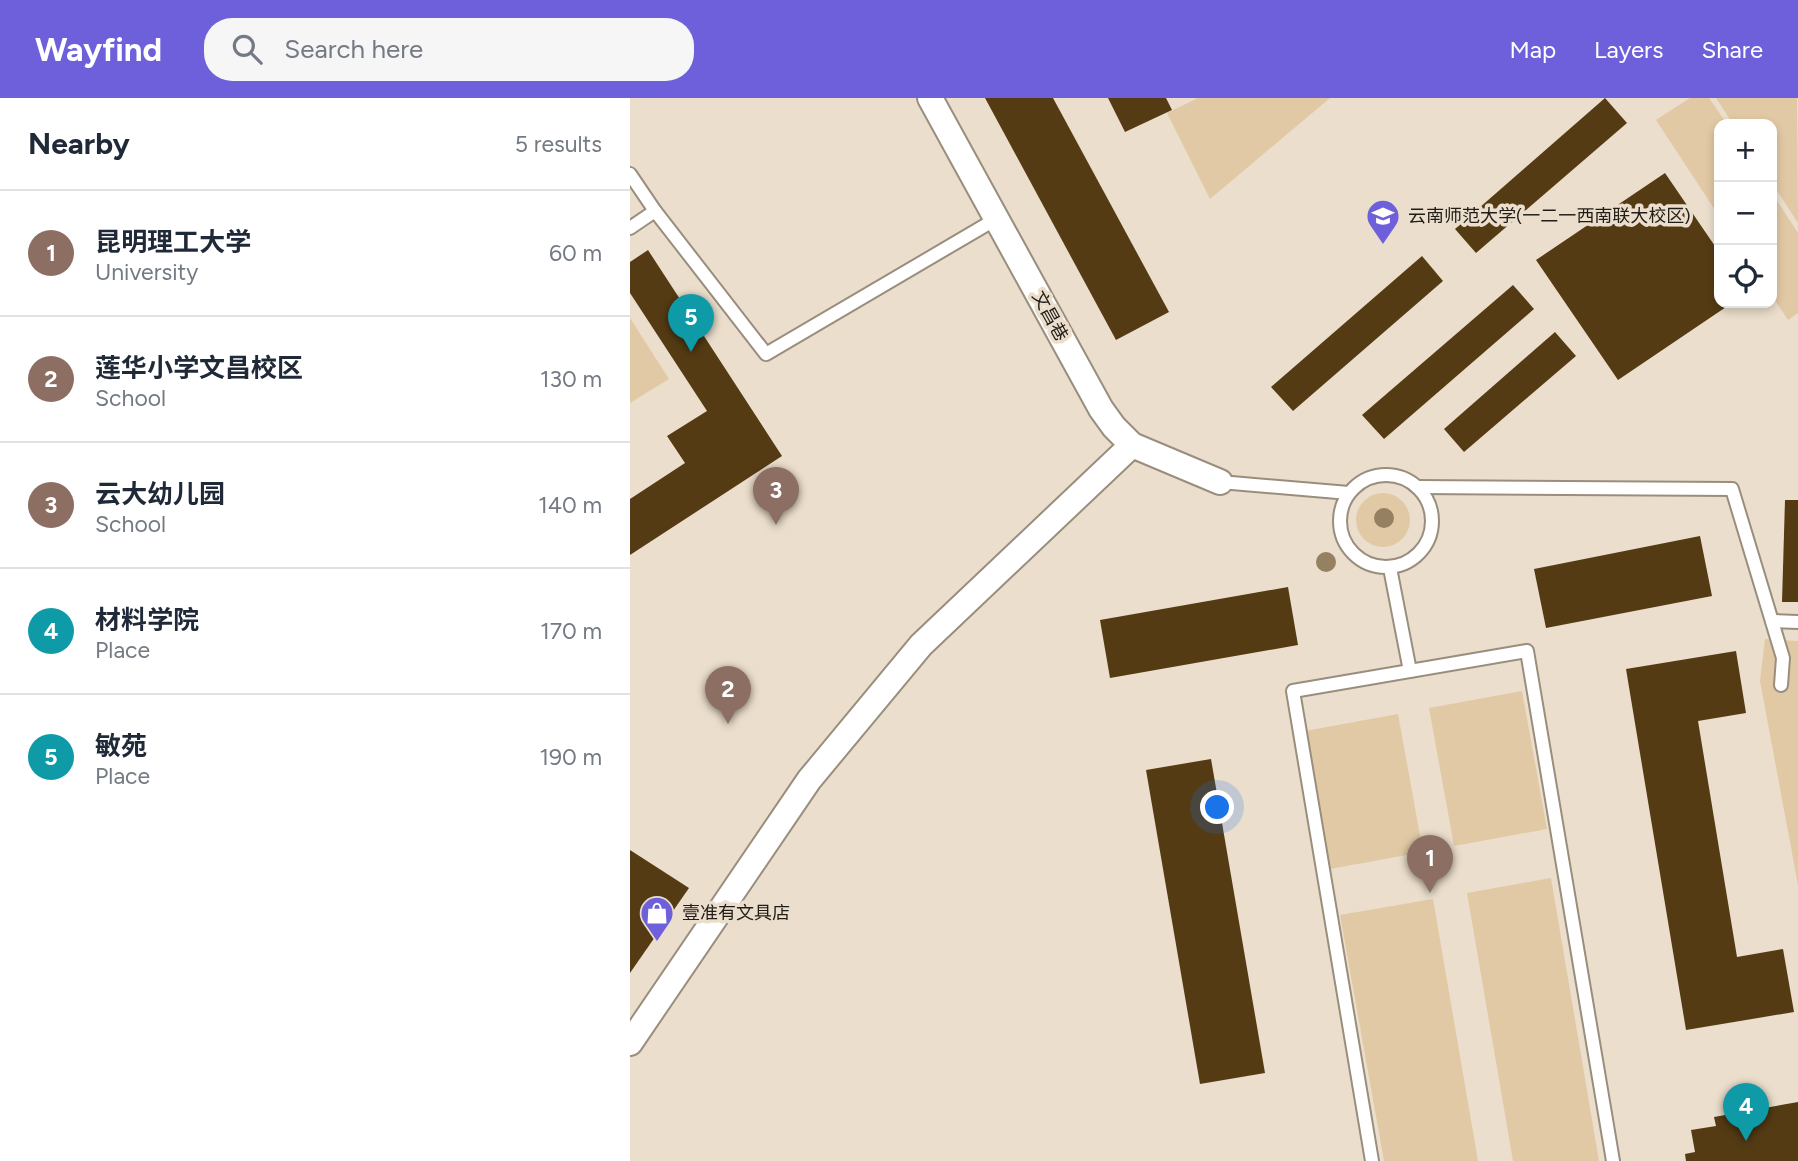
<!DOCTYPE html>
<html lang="en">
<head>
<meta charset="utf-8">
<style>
  :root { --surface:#fff; --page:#f6f6f7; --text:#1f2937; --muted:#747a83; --line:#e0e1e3; --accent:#6d60da }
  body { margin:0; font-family:Figtree,"Noto Sans SC",sans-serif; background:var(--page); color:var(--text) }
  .controls { position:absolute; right:21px; top:21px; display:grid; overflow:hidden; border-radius:14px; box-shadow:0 4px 10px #0003 }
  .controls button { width:63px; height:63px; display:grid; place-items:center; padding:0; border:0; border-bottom:2px solid var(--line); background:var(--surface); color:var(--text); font:35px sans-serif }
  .you { position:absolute; left:588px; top:710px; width:24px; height:24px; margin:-18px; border:5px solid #fff; border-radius:50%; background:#1a73e8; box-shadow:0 0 0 10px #1a73e833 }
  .badge { display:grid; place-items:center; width:46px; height:46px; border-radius:50%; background:var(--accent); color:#fff; font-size:23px; font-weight:700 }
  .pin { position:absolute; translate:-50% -58px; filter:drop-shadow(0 2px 4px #0008) }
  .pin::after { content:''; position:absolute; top:37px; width:24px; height:21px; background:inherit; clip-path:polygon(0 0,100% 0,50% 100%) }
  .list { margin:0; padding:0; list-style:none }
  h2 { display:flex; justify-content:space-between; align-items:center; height:91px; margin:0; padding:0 28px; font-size:30px }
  h2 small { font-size:23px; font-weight:400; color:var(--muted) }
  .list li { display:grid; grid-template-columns:46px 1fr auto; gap:21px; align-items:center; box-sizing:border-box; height:126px; padding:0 28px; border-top:2px solid var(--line) }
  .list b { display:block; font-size:26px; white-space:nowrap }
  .list p { margin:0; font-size:23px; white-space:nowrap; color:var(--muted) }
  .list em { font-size:23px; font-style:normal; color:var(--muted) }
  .icon { flex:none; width:38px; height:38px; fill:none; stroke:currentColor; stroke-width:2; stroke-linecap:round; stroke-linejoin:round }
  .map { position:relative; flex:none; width:1168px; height:1063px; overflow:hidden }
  header { display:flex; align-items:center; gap:42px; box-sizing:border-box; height:98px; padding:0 35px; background:var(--accent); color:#fff }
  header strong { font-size:33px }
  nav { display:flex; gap:38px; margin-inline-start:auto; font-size:24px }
  .search { width:490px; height:63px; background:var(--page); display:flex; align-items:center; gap:18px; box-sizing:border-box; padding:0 24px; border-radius:28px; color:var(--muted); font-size:26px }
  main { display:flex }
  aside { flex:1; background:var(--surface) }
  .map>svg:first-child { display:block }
  .green { fill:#e2c9a5 }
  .building { fill:#543b14 }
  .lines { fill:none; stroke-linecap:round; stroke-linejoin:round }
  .lane-casing { stroke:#998e7d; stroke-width:16 }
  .street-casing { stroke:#998e7d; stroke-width:28 }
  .lane { stroke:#fff; stroke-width:12 }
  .street { stroke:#fff; stroke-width:24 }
  .tree { fill:#958161 }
  .labels { text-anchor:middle; stroke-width:7; stroke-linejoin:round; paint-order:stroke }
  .poi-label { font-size:18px; fill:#201c16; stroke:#ebdecc; text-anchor:start }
  .street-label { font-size:18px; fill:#201c16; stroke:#ebdecc }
</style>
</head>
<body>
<header>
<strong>Wayfind</strong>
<div class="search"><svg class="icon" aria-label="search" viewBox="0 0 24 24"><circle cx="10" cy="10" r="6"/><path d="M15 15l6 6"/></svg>Search here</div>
<nav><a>Map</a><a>Layers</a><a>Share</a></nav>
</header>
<main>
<aside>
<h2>Nearby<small>5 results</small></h2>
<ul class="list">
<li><span class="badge" style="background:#8d6e63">1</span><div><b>昆明理工大学</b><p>University</p></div><em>60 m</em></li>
<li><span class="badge" style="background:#8d6e63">2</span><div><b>莲华小学文昌校区</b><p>School</p></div><em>130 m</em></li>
<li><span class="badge" style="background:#8d6e63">3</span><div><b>云大幼儿园</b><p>School</p></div><em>140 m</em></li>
<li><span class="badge" style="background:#0f9aa8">4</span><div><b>材料学院</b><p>Place</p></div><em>170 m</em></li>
<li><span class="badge" style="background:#0f9aa8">5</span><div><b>敏苑</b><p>Place</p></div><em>190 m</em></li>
</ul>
</aside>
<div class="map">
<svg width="1168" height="1063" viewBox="0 0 1168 1063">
  <rect width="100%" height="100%" fill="#ebdecc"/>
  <!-- green -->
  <g class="green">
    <path d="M568 0H700L580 101 537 15Z"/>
    <path d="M1060 0H1079L1097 26H1089V118L1026 22Z"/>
    <path d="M1086 0H1167L1168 125 1142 85V26H1103Z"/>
    <path d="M1142 95 1168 135V215L1158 222 1142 198Z"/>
    <path d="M0 220 39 281 0 305Z"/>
    <circle cx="753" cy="422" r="27"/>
    <path d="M1135 541 1168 543V787L1130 583Z"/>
    <path d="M892 593 917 731 824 748 799 610Z"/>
    <path d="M768 616 793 754 700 771 675 633Z"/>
    <path d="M921 780 969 1063H883L837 795Z"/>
    <path d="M803 801 848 1063H754L710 817Z"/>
  </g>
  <!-- building -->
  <g class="building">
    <path d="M355 0H423L539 214 486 242Z"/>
    <path d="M478 0H536L542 12 495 34Z"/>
    <path d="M975 0 997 25 846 155 825 131Z"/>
    <path d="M1035 75 1089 154V205H1102L988 282 906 162Z"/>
    <path d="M18 152 152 358 0 457V401L55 365 37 338 77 313 0 195V164Z"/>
    <path d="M792 158 813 183 663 313 641 289Z"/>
    <path d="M883 187 904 211 754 341 732 317Z"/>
    <path d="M925 234 946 258 834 354 814 331Z"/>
    <path d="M1155 402H1168V504H1152Z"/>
    <path d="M1070 438 1082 498 916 530 904 471Z"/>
    <path d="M658 489 668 547 480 580 470 522Z"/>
    <path d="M1106 553 1116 615 1068 623 1107 859 1153 851 1164 914 1056 932 996 571Z"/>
    <path d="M581 661 635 975 570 986 516 672Z"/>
    <path d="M0 752 59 790 0 875Z"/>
    <path d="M1168 1004V1063H1056L1055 1056 1065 1054 1061 1032 1086 1028 1084 1019Z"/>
  </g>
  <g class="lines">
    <defs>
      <g id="lane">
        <path d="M0 76 25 113 136 256 366 121"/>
        <path d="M0 130 25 113"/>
        <circle cx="756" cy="423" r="46"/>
        <path d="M590 384 719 395"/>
        <path d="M787 389 1102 391 1153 560 1151 587"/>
        <path d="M760 470 780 573"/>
        <path d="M1142 523 1168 524"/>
        <path d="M742 1063 663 593 897 553 983 1063"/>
      </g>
      <g id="street">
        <path d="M300 0 471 311 484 329 502 347 590 384"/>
        <path d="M0 945 179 682 291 547 502 347"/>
      </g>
    </defs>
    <!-- lane casing -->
    <use href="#lane" class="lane-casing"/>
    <!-- street casing -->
    <use href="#street" class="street-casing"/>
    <!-- lane -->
    <use href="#lane" class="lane"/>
    <!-- street -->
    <use href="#street" class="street"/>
  </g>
  <!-- trees -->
  <g class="tree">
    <circle cx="754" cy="420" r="10"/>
    <circle cx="696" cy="464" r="10"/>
  </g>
  <!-- icons -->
  <defs>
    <symbol id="university-pin" viewBox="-11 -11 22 30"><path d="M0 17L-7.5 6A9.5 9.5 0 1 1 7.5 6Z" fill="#6d60da" stroke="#ebdecc"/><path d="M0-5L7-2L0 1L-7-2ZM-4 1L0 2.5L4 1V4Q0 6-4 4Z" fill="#fff"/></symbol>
    <symbol id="shop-pin" viewBox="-11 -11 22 30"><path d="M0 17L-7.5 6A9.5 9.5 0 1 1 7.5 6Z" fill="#6d60da" stroke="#ebdecc"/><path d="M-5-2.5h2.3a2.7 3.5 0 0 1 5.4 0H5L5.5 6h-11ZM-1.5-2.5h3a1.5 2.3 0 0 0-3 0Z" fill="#fff"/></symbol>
  </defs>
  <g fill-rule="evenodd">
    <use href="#university-pin" x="734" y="99" width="38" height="52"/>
    <use href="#shop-pin" x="8" y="796" width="38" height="52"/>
  </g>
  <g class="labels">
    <!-- poi labels -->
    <g class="poi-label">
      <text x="778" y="124">云南师范大学(一二一西南联大校区)</text>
      <text x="52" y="821">壹准有文具店</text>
    </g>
    <!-- street labels -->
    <g class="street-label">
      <text transform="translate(420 218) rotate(61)" y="6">文昌巷</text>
    </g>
  </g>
</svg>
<div class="controls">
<button>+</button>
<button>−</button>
<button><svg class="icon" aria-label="locate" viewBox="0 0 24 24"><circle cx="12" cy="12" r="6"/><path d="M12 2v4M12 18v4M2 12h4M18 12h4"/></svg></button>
</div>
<div class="you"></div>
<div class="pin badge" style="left:800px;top:795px;background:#8d6e63">1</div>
<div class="pin badge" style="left:98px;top:626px;background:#8d6e63">2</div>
<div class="pin badge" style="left:146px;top:427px;background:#8d6e63">3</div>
<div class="pin badge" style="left:1116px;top:1043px;background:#0f9aa8">4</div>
<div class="pin badge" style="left:61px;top:254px;background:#0f9aa8">5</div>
</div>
</main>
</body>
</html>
